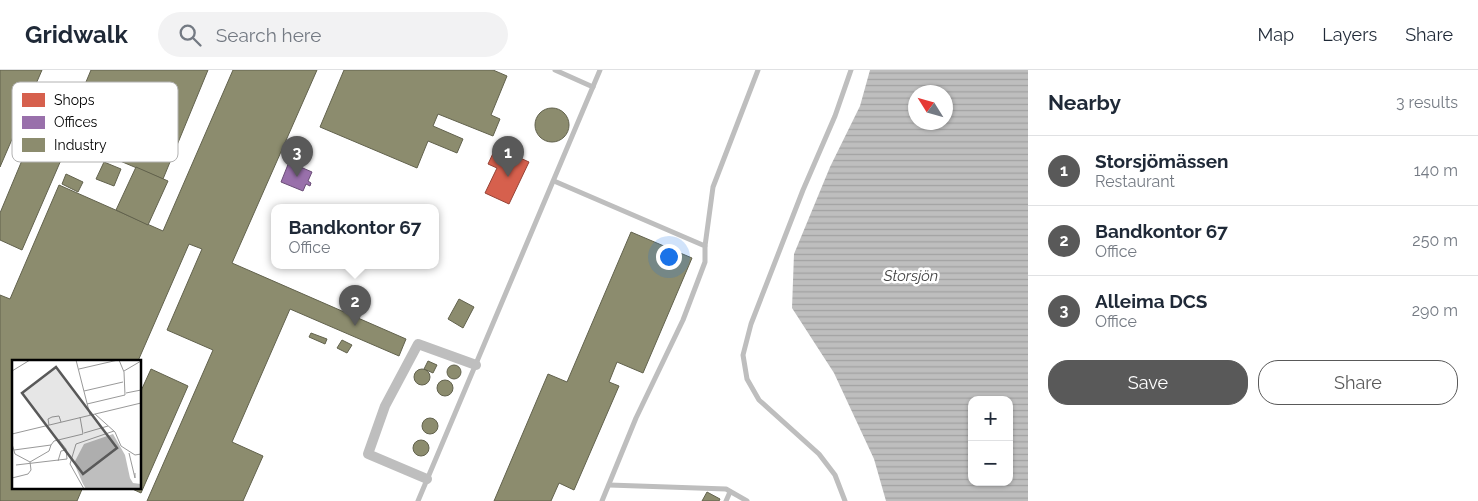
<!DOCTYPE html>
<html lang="en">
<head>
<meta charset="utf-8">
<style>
  :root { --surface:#fff; --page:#f2f2f3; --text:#1f2937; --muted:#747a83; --line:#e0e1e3; --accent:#595959 }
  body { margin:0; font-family:Raleway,sans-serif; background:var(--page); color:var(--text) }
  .controls { position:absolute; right:15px; bottom:15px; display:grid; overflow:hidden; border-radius:10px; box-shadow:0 1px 4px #0004 }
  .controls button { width:45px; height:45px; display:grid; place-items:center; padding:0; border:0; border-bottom:1px solid var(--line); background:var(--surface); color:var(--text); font:25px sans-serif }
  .compass { position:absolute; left:908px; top:15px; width:45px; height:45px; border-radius:50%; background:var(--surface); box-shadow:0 1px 4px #0004; rotate:307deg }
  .you { position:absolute; left:668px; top:186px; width:18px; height:18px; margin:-12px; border:4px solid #fff; border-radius:50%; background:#1a73e8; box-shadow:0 0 0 8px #1a73e833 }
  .badge { display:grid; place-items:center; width:32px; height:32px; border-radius:50%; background:var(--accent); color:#fff; font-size:16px; font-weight:700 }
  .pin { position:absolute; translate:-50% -41px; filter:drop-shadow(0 1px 2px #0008) }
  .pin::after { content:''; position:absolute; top:26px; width:18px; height:15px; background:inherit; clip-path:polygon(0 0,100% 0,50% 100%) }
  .popup { position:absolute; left:271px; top:134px; width:168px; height:65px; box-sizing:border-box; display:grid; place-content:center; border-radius:10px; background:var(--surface); filter:drop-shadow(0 1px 4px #0005); font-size:16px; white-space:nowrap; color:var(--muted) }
  .popup b { font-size:19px; color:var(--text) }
  .popup::after { content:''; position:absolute; left:50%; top:100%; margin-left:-10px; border:10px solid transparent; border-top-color:var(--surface) }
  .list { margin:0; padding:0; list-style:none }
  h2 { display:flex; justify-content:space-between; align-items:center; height:65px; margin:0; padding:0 20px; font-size:21px }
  h2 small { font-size:16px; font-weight:400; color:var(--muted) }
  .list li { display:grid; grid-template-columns:32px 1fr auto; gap:15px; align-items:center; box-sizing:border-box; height:70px; padding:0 20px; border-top:1px solid var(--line) }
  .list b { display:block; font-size:19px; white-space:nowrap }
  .list p { margin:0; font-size:16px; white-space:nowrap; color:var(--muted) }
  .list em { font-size:16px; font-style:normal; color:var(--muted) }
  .actions { display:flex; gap:10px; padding:15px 20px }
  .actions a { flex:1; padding:11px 0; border:1px solid var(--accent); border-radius:20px; text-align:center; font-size:18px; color:var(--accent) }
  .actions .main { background:var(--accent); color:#fff }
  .icon { flex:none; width:28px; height:28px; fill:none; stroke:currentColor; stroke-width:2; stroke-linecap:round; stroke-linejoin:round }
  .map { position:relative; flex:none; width:1028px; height:431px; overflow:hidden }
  header { display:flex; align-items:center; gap:30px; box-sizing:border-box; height:70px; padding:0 25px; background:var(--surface); border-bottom:1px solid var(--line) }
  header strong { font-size:24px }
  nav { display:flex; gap:28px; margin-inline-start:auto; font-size:18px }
  .search { width:350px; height:45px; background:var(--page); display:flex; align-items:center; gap:12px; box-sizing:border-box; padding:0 18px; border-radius:28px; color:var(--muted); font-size:19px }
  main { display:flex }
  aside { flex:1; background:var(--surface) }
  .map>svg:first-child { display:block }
  .water { fill:url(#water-rules); fill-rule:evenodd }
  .shops { fill:#d6604d; stroke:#964336 }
  .offices { fill:#9970ab; stroke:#6b4e78 }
  .industry { fill:#8c8c6e; stroke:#62624d }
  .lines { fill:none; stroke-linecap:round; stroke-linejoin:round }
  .lane { stroke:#bebebe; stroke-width:5 }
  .street { stroke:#bebebe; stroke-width:10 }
  .labels { text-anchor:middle; stroke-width:5; stroke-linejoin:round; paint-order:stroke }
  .water-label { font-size:15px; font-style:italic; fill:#434343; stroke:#fff }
  .inset-road { fill:none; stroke:#999; stroke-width:1 }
  .view { fill:#595959; fill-opacity:0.15; stroke:#595959; stroke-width:2.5 }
  .inset-edge { fill:none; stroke:#000; stroke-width:2.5 }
  .key { fill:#fff; stroke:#b2b2b2; stroke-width:1 }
  .key-label { font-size:14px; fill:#000 }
</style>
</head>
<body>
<header>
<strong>Gridwalk</strong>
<div class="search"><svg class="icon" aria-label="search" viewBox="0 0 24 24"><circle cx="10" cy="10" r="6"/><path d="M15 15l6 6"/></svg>Search here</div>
<nav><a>Map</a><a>Layers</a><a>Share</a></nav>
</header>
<main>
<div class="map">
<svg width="1028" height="431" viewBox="0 0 1028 431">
  <defs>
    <pattern id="water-rules" width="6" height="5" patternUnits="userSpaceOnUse" patternTransform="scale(1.25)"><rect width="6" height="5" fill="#bebebe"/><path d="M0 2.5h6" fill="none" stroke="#a2a2a2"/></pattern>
  </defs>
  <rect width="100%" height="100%" fill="#fff"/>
  <!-- water -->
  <path class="water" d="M870 0H1028V431H886L874 389 834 303 792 238 794 184 830 97 860 36ZM916 22H946V52H916ZM972 330H1009V412H972Z"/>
  <!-- shops -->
  <path class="shops" d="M496 77 529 92 509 134 485 123 497 98 488 94Z"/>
  <!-- offices -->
  <path class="offices" d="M289 92 312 102 308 111 311 113 310 116 306 114 303 121 281 112Z"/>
  <!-- industry -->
  <g class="industry">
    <path d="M0 0H42L0 97Z"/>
    <path d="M91 0H208L163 109 63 67Z"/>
    <path d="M233 0H317L232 193 406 269 399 286 290 239 232 372 263 386 243 431H147L213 280 167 260 202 179 189 174 138 291H14V417H83L77 431H0V225L10 229 59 115 163 161Z"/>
    <path d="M344 0H493L507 6 491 45 500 49 493 66 438 44 433 56 463 69 457 83 428 71 417 98 320 57Z"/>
    <circle cx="552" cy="55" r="17"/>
    <path d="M28 76 61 90 22 180 0 170V143Z"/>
    <path d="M104 92 121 99 114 116 96 109Z"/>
    <path d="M136 97 168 111 148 155 116 140Z"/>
    <path d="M66 104 83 112 78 122 62 114Z"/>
    <path d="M631 162 692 188 643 303 617 292 609 312 619 316 574 420 559 413 551 431H494L548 304 567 312Z"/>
    <path d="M459 229 474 237 463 258 448 249Z"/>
    <path d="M311 263 327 269 325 274 309 267Z"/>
    <path d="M342 270 352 275 347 283 337 278Z"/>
    <path d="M428 291 437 295 433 303 424 299Z"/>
    <circle cx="454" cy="302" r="7"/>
    <path d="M151 299 188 316 141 423 128 417H140V323Z"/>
    <circle cx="422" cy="307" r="8"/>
    <circle cx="445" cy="318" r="8"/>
    <circle cx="430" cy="356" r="8"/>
    <circle cx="421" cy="378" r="8"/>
    <path d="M707 422 720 429 719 431H702Z"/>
  </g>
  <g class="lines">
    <!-- lane -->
    <g class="lane">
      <path d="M555 0 593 17"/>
      <path d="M554 111 705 176V192L683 250 636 348 602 431"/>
      <path d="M705 176 713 117 758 0"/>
      <path d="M609 415 726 419 747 431"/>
      <path d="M418 431 600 0"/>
      <path d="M726 431 730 422"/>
      <path d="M845 431 835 405 819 384 759 330 747 309 743 285 751 254 803 120 835 46 851 0"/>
    </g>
    <!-- street -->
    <path class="street" d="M427 409 368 384 385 336 418 274 476 295"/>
  </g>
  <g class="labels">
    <!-- water labels -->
    <g class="water-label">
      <text x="911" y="211">Storsjön</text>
    </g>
  </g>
  <!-- overview -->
  <g transform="translate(12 290)">
    <rect width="129" height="129" fill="#fff"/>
    <path d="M101 74 113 95 118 118 121 123 129 124V129H74L71 124 62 103 72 84Z" fill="#bebebe"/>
    <path class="inset-road" d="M64 0 78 55M67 9 106 0M0 11 18 0M112 11 129 1M72 31 111 22M114 33 129 30M75 44 113 35 112 12 107 0M83 54 103 72 109 86 123 95 129 94M37 65 36 59 40 57 47 56 49 62M72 73 96 66M0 74 129 43M0 84 3 94 18 102 19 110 16 114 0 118M2 90 39 85 42 81 71 74 68 57M117 93 123 118V113M46 101 49 91 54 90M18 102 37 91 39 85M4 105 55 99 54 89 47 80M72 129 58 104 64 84 102 71"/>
    <path class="view" d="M44 7 105 88 71 114 10 33Z"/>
    <rect width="129" height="129" class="inset-edge"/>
  </g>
  <!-- legend -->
  <rect x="12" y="12" width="166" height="80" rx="8" class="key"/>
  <rect x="22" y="23" width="23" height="14" fill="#d6604d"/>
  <rect x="22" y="46" width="23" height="13" fill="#9970ab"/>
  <rect x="22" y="68" width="23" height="14" fill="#8c8c6e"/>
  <g class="key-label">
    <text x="54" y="35">Shops</text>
    <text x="54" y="57">Offices</text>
    <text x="54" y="80">Industry</text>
  </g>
</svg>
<div class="controls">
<button>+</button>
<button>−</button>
</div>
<svg class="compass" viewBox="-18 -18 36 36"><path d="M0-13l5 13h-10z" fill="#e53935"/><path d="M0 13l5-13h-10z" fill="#747a83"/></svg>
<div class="you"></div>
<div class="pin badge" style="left:508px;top:107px">1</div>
<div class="pin badge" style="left:355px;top:256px">2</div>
<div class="popup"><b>Bandkontor 67</b>Office</div>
<div class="pin badge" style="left:297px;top:107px">3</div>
</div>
<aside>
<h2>Nearby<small>3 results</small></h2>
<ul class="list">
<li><span class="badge">1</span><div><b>Storsjömässen</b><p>Restaurant</p></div><em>140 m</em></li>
<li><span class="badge">2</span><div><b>Bandkontor 67</b><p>Office</p></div><em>250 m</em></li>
<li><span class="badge">3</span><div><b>Alleima DCS</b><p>Office</p></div><em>290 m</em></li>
</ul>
<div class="actions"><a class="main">Save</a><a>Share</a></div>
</aside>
</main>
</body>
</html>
